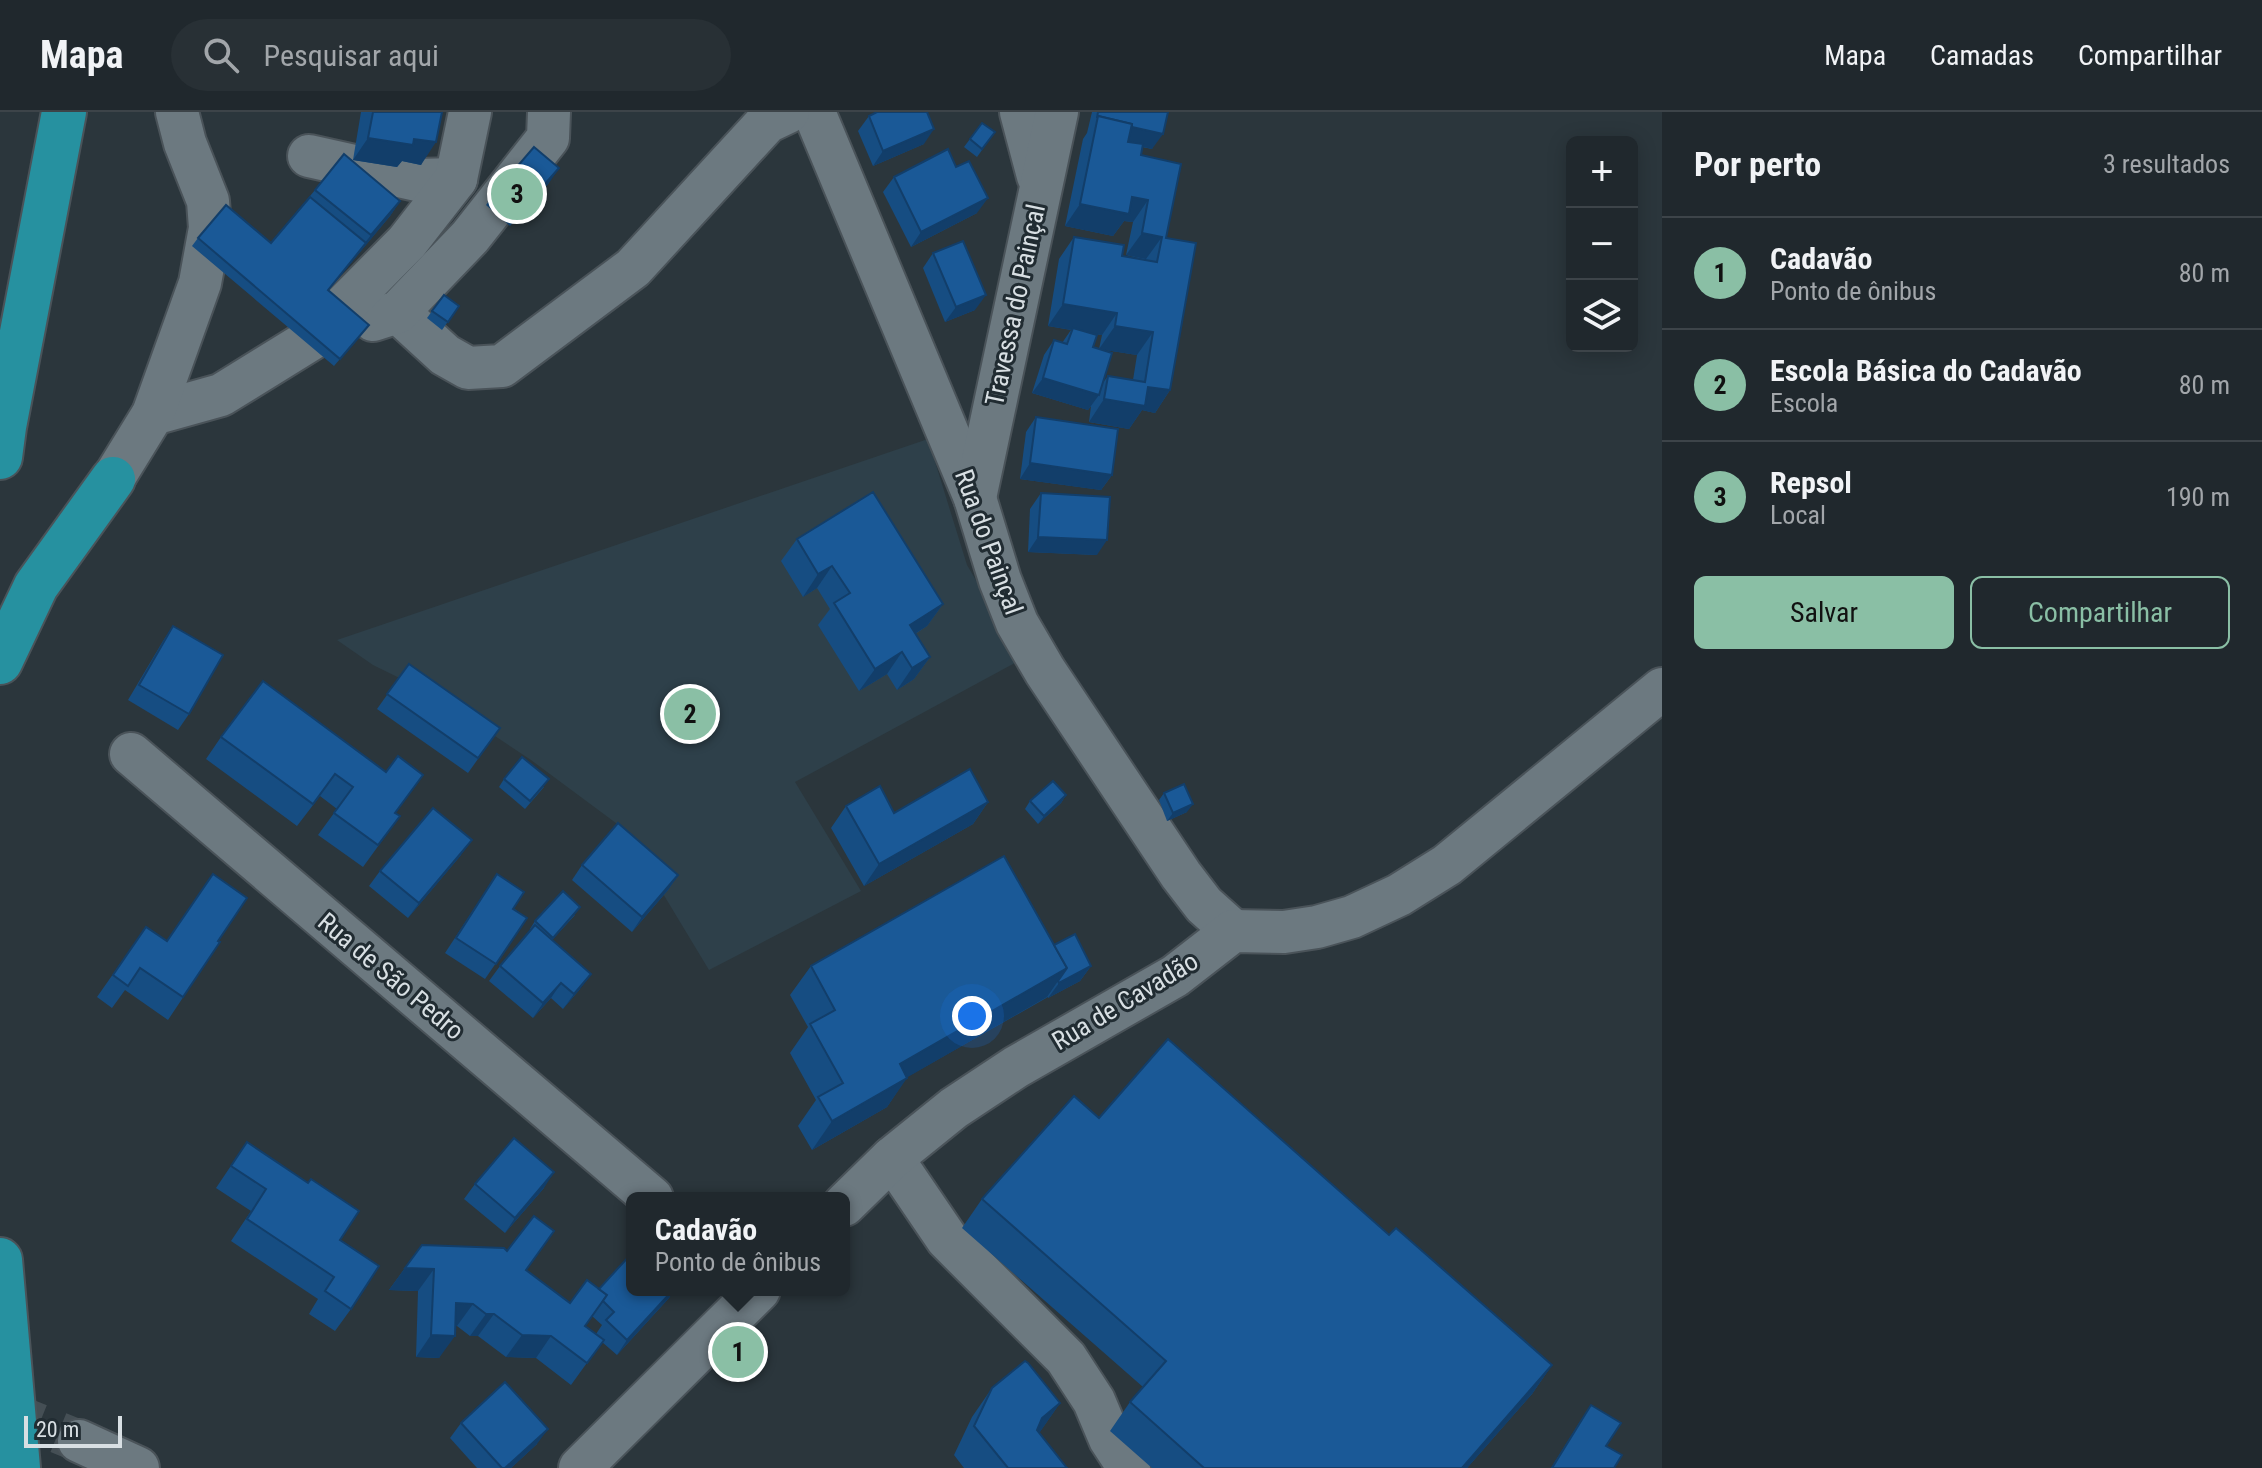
<!DOCTYPE html>
<html lang="pt">
<head>
<meta charset="utf-8">
<style>
  :root { --surface:#20282d; --page:#283035; --text:#f1f3f6; --muted:#a2a6aa; --line:#3d4449; --accent:#8abfa5 }
  body { margin:0; font-family:"Roboto Condensed",sans-serif; background:var(--page); color:var(--text) }
  .controls { position:absolute; right:24px; top:24px; display:grid; overflow:hidden; border-radius:12px; box-shadow:0 4px 20px #0003 }
  .controls button { width:72px; height:72px; display:grid; place-items:center; padding:0; border:0; border-bottom:2px solid var(--line); background:var(--surface); color:var(--text); font:40px sans-serif }
  .scale { position:absolute; left:24px; bottom:20px; width:98px; box-sizing:border-box; padding-left:8px; border:4px solid #d8dfe3; border-top:0; font-size:22px; line-height:28px; white-space:nowrap; color:#d8dfe3; -webkit-text-stroke:6px #212c32; paint-order:stroke }
  .you { position:absolute; left:972px; top:904px; width:28px; height:28px; margin:-20px; border:6px solid #fff; border-radius:50%; background:#1a73e8; box-shadow:0 0 0 12px #1a73e833 }
  .badge { display:grid; place-items:center; width:52px; height:52px; border-radius:50%; background:var(--accent); color:#111; font-size:26px; font-weight:700 }
  .pin { position:absolute; translate:-50% -50%; border:4px solid #fff; box-shadow:0 2px 8px #0006 }
  .popup { position:absolute; left:626px; top:1080px; width:224px; height:104px; box-sizing:border-box; display:grid; place-content:center; border-radius:12px; background:var(--surface); filter:drop-shadow(0 2px 6px #0005); font-size:26px; white-space:nowrap; color:var(--muted) }
  .popup b { font-size:30px; color:var(--text) }
  .popup::after { content:''; position:absolute; left:50%; top:100%; margin-left:-16px; border:16px solid transparent; border-top-color:var(--surface) }
  .list { margin:0; padding:0; list-style:none }
  h2 { display:flex; justify-content:space-between; align-items:center; height:104px; margin:0; padding:0 32px; font-size:34px }
  h2 small { font-size:26px; font-weight:400; color:var(--muted) }
  .list li { display:grid; grid-template-columns:52px 1fr auto; gap:24px; align-items:center; box-sizing:border-box; height:112px; padding:0 32px; border-top:2px solid var(--line) }
  .list b { display:block; font-size:30px; white-space:nowrap }
  .list p { margin:0; font-size:26px; white-space:nowrap; color:var(--muted) }
  .list em { font-size:26px; font-style:normal; color:var(--muted) }
  .actions { display:flex; gap:16px; padding:24px 32px }
  .actions a { flex:1; padding:18px 0; border:2px solid var(--accent); border-radius:12px; text-align:center; font-size:28px; color:var(--accent) }
  .actions .main { background:var(--accent); color:#111 }
  .icon { flex:none; width:44px; height:44px; fill:none; stroke:currentColor; stroke-width:2; stroke-linecap:round; stroke-linejoin:round }
  .map { position:relative; flex:none; width:1662px; height:1356px; overflow:hidden }
  header { display:flex; align-items:center; gap:48px; box-sizing:border-box; height:112px; padding:0 40px; background:var(--surface); border-bottom:2px solid var(--line) }
  header strong { font-size:38px }
  nav { display:flex; gap:44px; margin-inline-start:auto; font-size:28px }
  .search { width:560px; height:72px; background:var(--page); display:flex; align-items:center; gap:20px; box-sizing:border-box; padding:0 28px; border-radius:44px; color:var(--muted); font-size:30px }
  main { display:flex }
  aside { flex:1; background:var(--surface) }
  .map>svg:first-child { display:block }
  .built { fill:#2e404a }
  .lines { fill:none; stroke-linecap:round; stroke-linejoin:round }
  .minor-tunnel { stroke:#454f55; stroke-width:42; stroke-dasharray:42 21; stroke-linecap:butt }
  .minor-casing { stroke:#4a5359; stroke-width:46 }
  .highway-casing { stroke:#4a5359; stroke-width:48 }
  .minor { stroke:#6c7980; stroke-width:42 }
  .highway { stroke:#2691a0; stroke-width:44 }
  .wall { fill:#164d82; fill-rule:evenodd }
  .shaded-wall { fill:#123e6a }
  .building { fill:#1a5997; stroke:#123e6a; stroke-width:2 }
  .labels { text-anchor:middle; stroke-width:6; stroke-linejoin:round; paint-order:stroke }
  .street-label { font-size:26px; fill:#d8dfe3; stroke:#212c32 }
</style>
</head>
<body>
<header>
<strong>Mapa</strong>
<div class="search"><svg class="icon" aria-label="search" viewBox="0 0 24 24"><circle cx="10" cy="10" r="6"/><path d="M15 15l6 6"/></svg>Pesquisar aqui</div>
<nav><a>Mapa</a><a>Camadas</a><a>Compartilhar</a></nav>
</header>
<main>
<div class="map">
<svg width="1662" height="1356" viewBox="0 0 1662 1356">
  <rect width="100%" height="100%" fill="#2b363c"/>
  <!-- built -->
  <path class="built" d="M928 327 967 453 1022 547 795 670 861 779 709 858 624 717 531 648 430 581 373 553 337 528Z"/>
  <g class="lines">
    <!-- minor-tunnel -->
    <path class="minor-tunnel" d="M0 1297 79 1329"/>
    <defs>
      <g id="minor">
        <path d="M814 0 975 386 1000 468 1017 511 1045 559 1181 763 1204 793 1233 819"/>
        <path d="M1021 0 1038 64"/>
        <path d="M309 44 417 68 456 67"/>
        <path d="M398 200 445 243 468 256 502 254 633 156 767 10 788 0"/>
        <path d="M373 208 398 200 470 125 548 26 549 0"/>
        <path d="M153 302 221 283 310 228 407 130 456 67 470 0"/>
        <path d="M113 367 153 302 200 171 210 116 208 89 185 31 177 0"/>
        <path d="M975 386 1057 0"/>
        <path d="M131 642 652 1086"/>
        <path d="M892 1046 947 1127 1066 1246 1094 1289 1110 1327 1129 1356"/>
        <path d="M844 1093 892 1046 954 996 1016 955 1175 864 1233 819 1284 820 1317 815 1352 805 1399 783 1447 753 1662 577"/>
        <path d="M79 1329 138 1356"/>
        <path d="M580 1356 759 1178"/>
      </g>
      <g id="highway">
        <path d="M0 345 4 315 64 0"/>
        <path d="M0 550 36 474 113 367"/>
        <path d="M0 1148 18 1356"/>
      </g>
    </defs>
    <!-- minor casing -->
    <use href="#minor" class="minor-casing"/>
    <!-- highway casing -->
    <use href="#highway" class="highway-casing"/>
    <!-- minor -->
    <use href="#minor" class="minor"/>
    <!-- highway -->
    <use href="#highway" class="highway"/>
  </g>
  <!-- wall -->
  <g class="wall">
    <path d="M361 0H442L421 53 402 49 397 55 353 48Z"/>
    <path d="M1092 0H1168L1152 37 1142 35 1141 43 1166 126 1170 278 1155 301 1142 298 1129 317 1089 310 1091 294 1088 298 1032 281 1044 243 1054 228 1062 231 1071 218 1048 214 1059 147 1074 125 1122 144 1146 148 1126 143 1133 110 1124 109 1113 124 1065 114 1083 27 1087 21ZM1095 222 1102 223 1099 237 1093 235ZM1099 237 1137 243 1133 268 1108 264 1102 272Z"/>
    <path d="M869 4 924 32 873 54 858 19Z"/>
    <path d="M982 11 995 20 977 45 964 35Z"/>
    <path d="M894 65 977 101 911 135 883 80Z"/>
    <path d="M549 71 510 114 486 93 497 78Z"/>
    <path d="M315 78 400 89 390 104 328 178 363 220 334 254 192 134 198 126 271 131Z"/>
    <path d="M933 141 975 198 945 210 923 156Z"/>
    <path d="M444 183 459 194 442 218 427 206Z"/>
    <path d="M1036 305 1112 363 1101 378 1020 367 1026 320Z"/>
    <path d="M1041 381 1097 443 1028 440 1030 397Z"/>
    <path d="M797 427 943 492 927 514 915 522 930 545 914 567 897 578 887 562 859 579 818 513 830 497 817 476 803 485 781 449Z"/>
    <path d="M173 514 189 602 178 618 128 588 163 529Z"/>
    <path d="M409 552 500 616 468 661 377 597Z"/>
    <path d="M221 625 386 660 396 701 400 704 363 755 318 723 337 697 320 684 297 714 206 647Z"/>
    <path d="M504 667 544 675 525 697 499 675Z"/>
    <path d="M1164 681 1187 700 1167 709 1159 688Z"/>
    <path d="M1066 683 1061 691 1038 712 1025 697 1030 689Z"/>
    <path d="M988 690 973 712 864 774 831 716 846 694 894 701Z"/>
    <path d="M461 743 408 806 369 774 380 759Z"/>
    <path d="M582 753 678 763 668 778 632 820 572 768Z"/>
    <path d="M487 777 527 806 485 867 445 841Z"/>
    <path d="M575 803 552 828 580 877 563 897 551 886 533 906 489 869 500 854 531 818 530 817 535 809Z"/>
    <path d="M146 815 167 829H218L220 830 168 908 125 878 112 896 97 885Z"/>
    <path d="M1054 833 1091 854 1080 869 1048 886V885L907 965 887 995 812 1038 798 1014 816 988 790 941 808 915 790 883 811 854Z"/>
    <path d="M1099 1006 1389 1123 1552 1253 1532 1282 1467 1356H1152L1110 1319 1130 1290 1143 1275 962 1116 982 1087Z"/>
    <path d="M247 1030 340 1128 351 1197 335 1219 309 1202 318 1187 231 1129 251 1099 216 1076Z"/>
    <path d="M475 1072 544 1076 505 1121 464 1087Z"/>
    <path d="M554 1119 526 1158 570 1191 599 1177 674 1178 669 1186 617 1243 602 1230 571 1273 536 1246 506 1245 478 1224H470L457 1214H455L439 1246 416 1245 418 1179 389 1178 405 1156 507 1139ZM592 1204 602 1213 596 1222 585 1214Z"/>
    <path d="M992 1276 1060 1291 1039 1321 1067 1356H964L954 1343 972 1305Z"/>
    <path d="M1591 1293 1614 1356H1551L1581 1308Z"/>
    <path d="M461 1311 537 1332 511 1356H477L450 1326Z"/>
  </g>
  <!-- shaded-wall -->
  <g class="shaded-wall">
    <path d="M1098 6 1163 22 1152 37 1094 23Z"/>
    <path d="M934 17 924 32 873 54 883 39Z"/>
    <path d="M368 26 414 27 436 30 421 53 402 49 397 55 353 48Z"/>
    <path d="M559 56 549 71 510 114 521 99Z"/>
    <path d="M1132 85 1148 88 1133 110 1124 109 1113 124 1065 114 1080 92Z"/>
    <path d="M988 86 977 101 911 135 921 120Z"/>
    <path d="M400 89 390 104 322 186 371 123Z"/>
    <path d="M1142 121 1162 125 1146 147 1126 143Z"/>
    <path d="M986 183 975 198 945 210 956 195Z"/>
    <path d="M1063 192 1117 201 1102 223 1048 214Z"/>
    <path d="M1115 214 1153 220 1137 243 1099 237Z"/>
    <path d="M1043 266 1099 283 1088 298 1032 281Z"/>
    <path d="M1148 275 1170 278 1155 301 1142 298 1129 317 1089 310 1104 287Z"/>
    <path d="M1030 351 1112 363 1101 378 1020 367Z"/>
    <path d="M1038 425 1107 428 1097 443 1028 440Z"/>
    <path d="M832 454 817 476 803 485 818 462Z"/>
    <path d="M943 492 927 514 894 535 910 513Z"/>
    <path d="M902 540 887 562 859 579 875 557Z"/>
    <path d="M930 545 914 567 897 578 912 556Z"/>
    <path d="M1066 683 1061 691 1038 712 1044 704Z"/>
    <path d="M988 690 973 712 864 774 879 752Z"/>
    <path d="M1193 692 1187 700 1167 709 1173 701Z"/>
    <path d="M472 728 461 743 408 806 419 791Z"/>
    <path d="M678 763 668 778 632 820 642 805Z"/>
    <path d="M1091 854 1080 869 1048 886 1059 871Z"/>
    <path d="M1067 856 1047 885 880 981 900 952Z"/>
    <path d="M591 862 580 877 563 897 574 882Z"/>
    <path d="M561 871 551 886 533 906 543 891Z"/>
    <path d="M907 966 887 995 812 1038 832 1009Z"/>
    <path d="M554 1060 544 1076 505 1121 515 1106Z"/>
    <path d="M405 1156 434 1157 418 1179 389 1178Z"/>
    <path d="M673 1178H674L669 1186 617 1243 627 1228Z"/>
    <path d="M456 1191 473 1192 457 1214 440 1213Z"/>
    <path d="M486 1202H494L478 1224H470Z"/>
    <path d="M431 1223 455 1224 439 1246 416 1245Z"/>
    <path d="M522 1223 551 1224 536 1246 506 1245Z"/>
    <path d="M1552 1253 1532 1282 1467 1356H1462Z"/>
    <path d="M1060 1291 1040 1320 1022 1335 1042 1306Z"/>
    <path d="M548 1317 537 1332 511 1356H505Z"/>
  </g>
  <!-- building -->
  <g class="building">
    <path d="M373 0H442L436 30 414 27 413 33 368 26Z"/>
    <path d="M877 0H927L934 17 883 39 869 4Z"/>
    <path d="M1098 0H1168L1163 22 1132 15V12L1098 4 1097 6Z"/>
    <path d="M1098 4 1132 12 1128 30 1143 32 1141 43 1181 52 1166 126 1196 131 1170 278 1148 275 1145 294 1104 287 1108 264 1145 270 1153 220 1115 214 1117 201 1063 192 1074 125 1124 133 1122 144 1157 150 1162 125 1142 121 1148 88 1132 85 1129 102 1080 92Z"/>
    <path d="M982 11 995 20 982 37 970 27Z"/>
    <path d="M534 35 559 56 521 99 497 78Z"/>
    <path d="M948 37 956 55 969 49 988 86 921 120 894 65Z"/>
    <path d="M344 42 400 89 371 123 315 78Z"/>
    <path d="M310 85 366 131 328 178 369 213 340 247 198 126 226 93 271 131Z"/>
    <path d="M963 129 986 183 956 195 933 141Z"/>
    <path d="M444 183 459 194 448 210 432 199Z"/>
    <path d="M1073 216 1097 223 1093 235 1112 241 1099 283 1043 266 1054 228 1067 232Z"/>
    <path d="M1036 305 1118 317 1112 363 1030 351Z"/>
    <path d="M873 380 943 492 910 513 930 545 912 556 902 540 875 557 834 491 850 481 832 454 818 462 797 427Z"/>
    <path d="M1041 381 1110 385 1107 428 1038 425Z"/>
    <path d="M173 514 223 543 189 602 139 573Z"/>
    <path d="M409 552 500 616 478 646 387 582Z"/>
    <path d="M263 569 386 660 398 644 423 663 395 701 400 704 378 733 334 701 353 675 335 662 313 692 221 625Z"/>
    <path d="M522 645 549 667 530 689 504 667Z"/>
    <path d="M970 657 988 690 879 752 846 694 880 674 894 701Z"/>
    <path d="M1053 669 1066 683 1044 704 1030 689Z"/>
    <path d="M1184 672 1193 692 1173 701 1164 681Z"/>
    <path d="M433 696 472 728 419 791 380 759Z"/>
    <path d="M618 711 678 763 642 805 582 753Z"/>
    <path d="M1004 744 1067 856 900 952 907 966 832 1009 818 985 843 971 810 912 835 898 811 854Z"/>
    <path d="M213 762 247 786 218 829 220 830 183 885 140 856 128 874 113 863 146 815 167 829Z"/>
    <path d="M497 762 524 780 513 797 527 806 496 852 456 826Z"/>
    <path d="M563 779 580 795 553 826 535 809Z"/>
    <path d="M535 813 591 862 574 882 561 871 543 891 500 854Z"/>
    <path d="M1075 822 1091 854 1059 871 1058 869 1067 856 1054 833Z"/>
    <path d="M1168 927 1389 1123 1396 1116 1552 1253 1462 1356H1204L1130 1290 1166 1249 982 1087 1074 984 1099 1006Z"/>
    <path d="M514 1026 554 1060 515 1106 475 1072Z"/>
    <path d="M247 1030 308 1071 311 1067 359 1099 340 1128 379 1154 351 1197 325 1179 334 1165 247 1107 266 1077 231 1054Z"/>
    <path d="M534 1104 554 1119 526 1158 570 1191 587 1168 607 1183 585 1214 604 1228 587 1251 551 1224 522 1223 494 1202H486L473 1192 456 1191 455 1224 431 1223 434 1157 405 1156 422 1133 504 1136 507 1139Z"/>
    <path d="M632 1141V1178H673L627 1228 606 1208 614 1200 603 1189 607 1183 599 1177Z"/>
    <path d="M1025 1249 1028 1251 1060 1291 1042 1306 1037 1318 1067 1356H1008L974 1314 992 1276Z"/>
    <path d="M505 1270 548 1317 505 1356H502L461 1311Z"/>
    <path d="M1591 1293 1621 1311 1606 1334 1622 1343 1614 1356H1552Z"/>
  </g>
  <g class="labels">
    <!-- street labels -->
    <g class="street-label">
      <text transform="translate(1015 193) rotate(-78)" y="9">Travessa do Painçal</text>
      <text transform="translate(989 430) rotate(70)" y="9">Rua do Painçal</text>
      <text transform="translate(391 864) rotate(40)" y="9">Rua de São Pedro</text>
      <text transform="translate(1125 889) rotate(-31)" y="9">Rua de Cavadão</text>
    </g>
  </g>
</svg>
<div class="controls">
<button>+</button>
<button>−</button>
<button><svg class="icon" aria-label="layers" viewBox="0 0 24 24"><path d="M12 4l9 5-9 5-9-5zM3 14l9 5 9-5"/></svg></button>
</div>
<div class="scale">20 m</div>
<div class="you"></div>
<div class="pin badge" style="left:738px;top:1240px">1</div>
<div class="popup"><b>Cadavão</b>Ponto de ônibus</div>
<div class="pin badge" style="left:690px;top:602px">2</div>
<div class="pin badge" style="left:517px;top:82px">3</div>
</div>
<aside>
<h2>Por perto<small>3 resultados</small></h2>
<ul class="list">
<li><span class="badge">1</span><div><b>Cadavão</b><p>Ponto de ônibus</p></div><em>80 m</em></li>
<li><span class="badge">2</span><div><b>Escola Básica do Cadavão</b><p>Escola</p></div><em>80 m</em></li>
<li><span class="badge">3</span><div><b>Repsol</b><p>Local</p></div><em>190 m</em></li>
</ul>
<div class="actions"><a class="main">Salvar</a><a>Compartilhar</a></div>
</aside>
</main>
</body>
</html>
